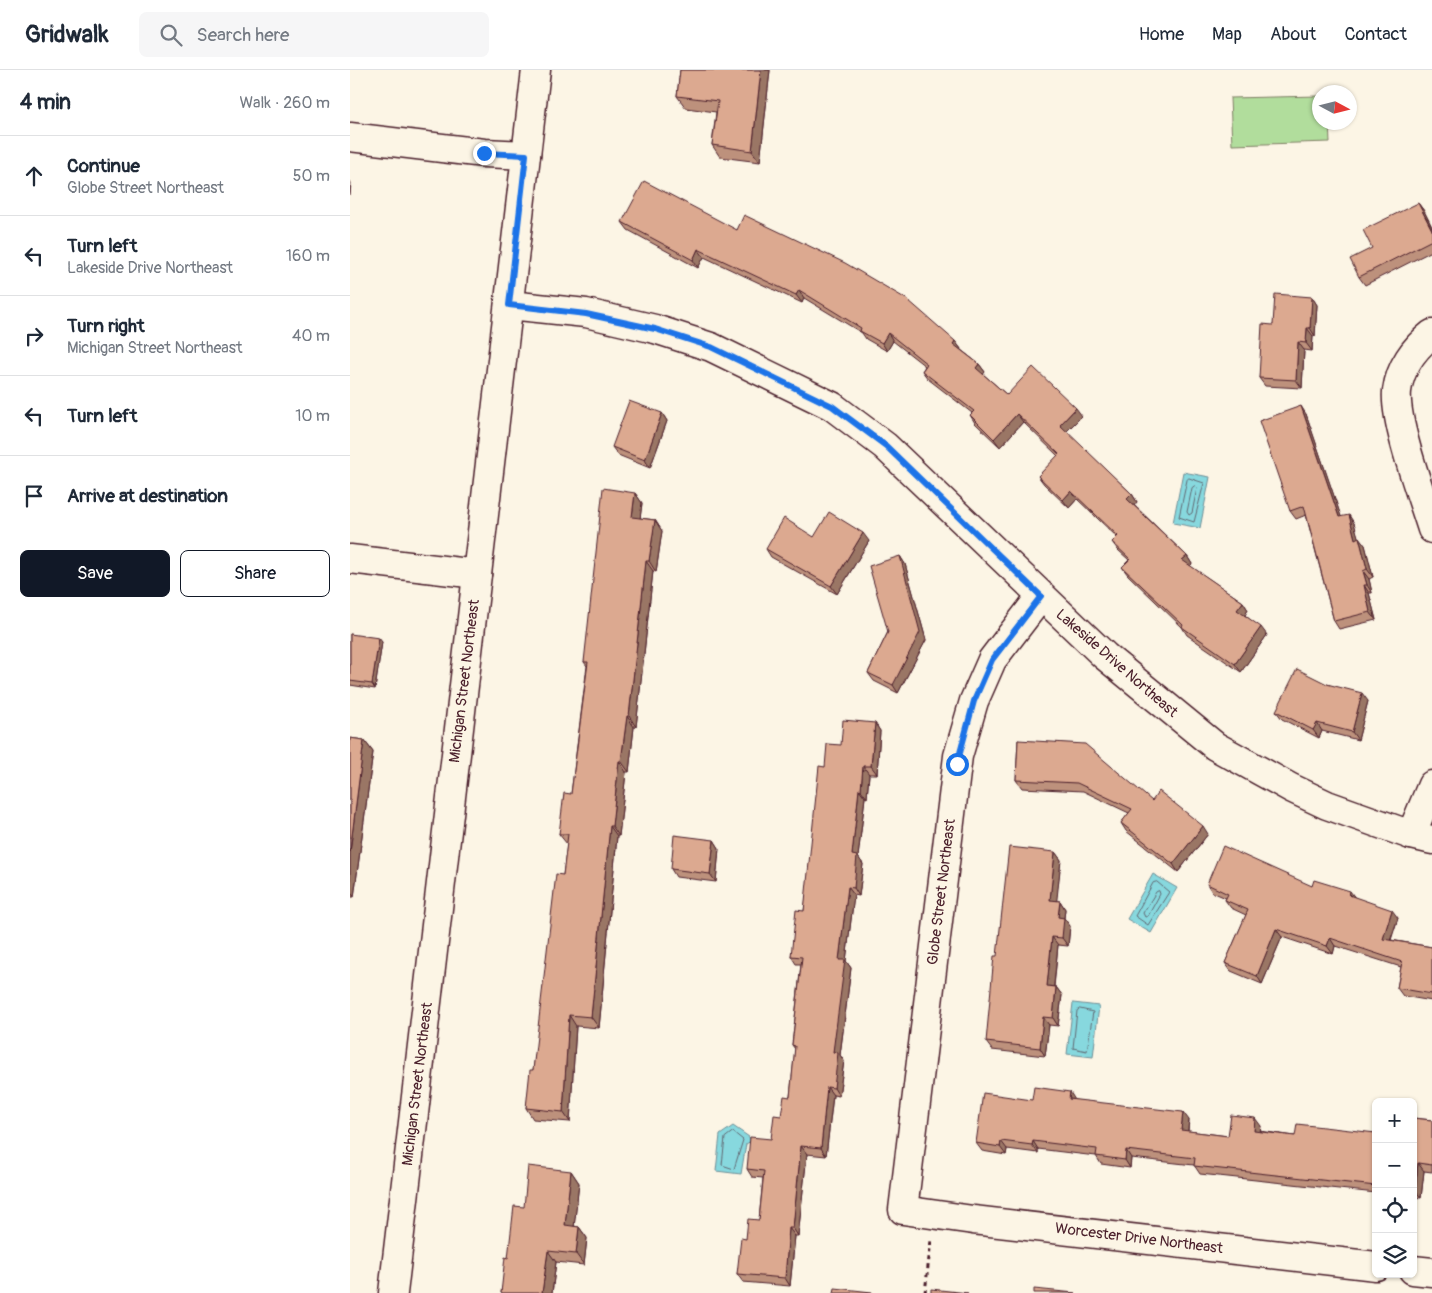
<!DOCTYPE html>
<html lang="en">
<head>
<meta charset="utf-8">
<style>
  :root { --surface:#fff; --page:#f6f6f7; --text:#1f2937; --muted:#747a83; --line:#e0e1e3; --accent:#111827 }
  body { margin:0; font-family:Pangolin,sans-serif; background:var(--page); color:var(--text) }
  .controls { position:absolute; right:15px; bottom:15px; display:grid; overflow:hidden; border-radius:8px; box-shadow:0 1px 4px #0004 }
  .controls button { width:45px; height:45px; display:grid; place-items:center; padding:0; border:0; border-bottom:1px solid var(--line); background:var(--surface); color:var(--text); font:25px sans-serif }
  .compass { position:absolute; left:962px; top:15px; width:45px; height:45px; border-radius:50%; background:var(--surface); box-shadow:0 1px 4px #0004; rotate:97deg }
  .stop { position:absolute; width:15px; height:15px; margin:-11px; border:4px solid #1a73e8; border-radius:50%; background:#fff }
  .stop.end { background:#1a73e8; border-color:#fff; box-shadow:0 1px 5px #0008 }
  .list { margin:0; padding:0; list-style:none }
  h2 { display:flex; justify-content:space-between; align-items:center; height:65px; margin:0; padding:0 20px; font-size:21px }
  h2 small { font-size:16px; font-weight:400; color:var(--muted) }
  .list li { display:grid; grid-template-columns:32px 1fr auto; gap:15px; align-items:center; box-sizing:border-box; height:80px; padding:0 20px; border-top:1px solid var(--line) }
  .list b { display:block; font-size:19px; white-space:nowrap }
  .list p { margin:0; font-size:16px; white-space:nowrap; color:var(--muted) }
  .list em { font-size:16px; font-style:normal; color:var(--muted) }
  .actions { display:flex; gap:10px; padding:15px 20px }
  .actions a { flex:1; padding:11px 0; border:1px solid var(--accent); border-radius:8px; text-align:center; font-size:18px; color:var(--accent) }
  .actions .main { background:var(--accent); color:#fff }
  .icon { flex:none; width:28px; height:28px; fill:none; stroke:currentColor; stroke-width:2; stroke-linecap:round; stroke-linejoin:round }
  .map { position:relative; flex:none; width:1082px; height:1223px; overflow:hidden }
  header { display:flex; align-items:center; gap:30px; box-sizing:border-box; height:70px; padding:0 25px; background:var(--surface); border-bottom:1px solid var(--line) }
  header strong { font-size:24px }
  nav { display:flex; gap:28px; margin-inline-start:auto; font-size:18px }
  .search { width:350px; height:45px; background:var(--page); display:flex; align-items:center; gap:12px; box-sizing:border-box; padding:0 18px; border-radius:8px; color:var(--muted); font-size:19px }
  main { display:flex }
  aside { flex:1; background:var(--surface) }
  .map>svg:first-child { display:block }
  .green { fill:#b1dd9c; stroke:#7e7e64 }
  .water { fill:#87d8de; stroke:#6f8e96 }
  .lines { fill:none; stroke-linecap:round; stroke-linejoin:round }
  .shore { stroke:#626973; stroke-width:1 }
  .minor-casing { stroke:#4a1f2b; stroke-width:31 }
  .major-casing { stroke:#4a1f2b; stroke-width:31 }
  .path { stroke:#4a1f2b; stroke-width:3; stroke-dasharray:4 4; stroke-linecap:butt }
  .minor { stroke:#fcf5e5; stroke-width:28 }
  .major { stroke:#fcf5e5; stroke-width:28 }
  .wall { fill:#bd917c; stroke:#4a1f2b }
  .shaded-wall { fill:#9a7665; stroke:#4a1f2b }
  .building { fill:#dca990; stroke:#4a1f2b }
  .route { stroke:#1a73e8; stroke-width:6 }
  .labels { text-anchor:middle; stroke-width:4.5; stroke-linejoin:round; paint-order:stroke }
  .street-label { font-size:15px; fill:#4a1f2b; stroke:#fcf5e5 }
</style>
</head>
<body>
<header>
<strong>Gridwalk</strong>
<div class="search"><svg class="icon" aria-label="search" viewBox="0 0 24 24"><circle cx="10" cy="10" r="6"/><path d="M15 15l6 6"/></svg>Search here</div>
<nav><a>Home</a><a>Map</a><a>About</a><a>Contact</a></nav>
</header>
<main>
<aside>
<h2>4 min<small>Walk · 260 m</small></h2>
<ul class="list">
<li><svg class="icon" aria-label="ahead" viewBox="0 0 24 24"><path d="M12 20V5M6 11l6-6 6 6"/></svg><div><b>Continue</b><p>Globe Street Northeast</p></div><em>50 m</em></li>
<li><svg class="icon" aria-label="left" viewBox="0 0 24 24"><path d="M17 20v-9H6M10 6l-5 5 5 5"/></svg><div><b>Turn left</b><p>Lakeside Drive Northeast</p></div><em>160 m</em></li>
<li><svg class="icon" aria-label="right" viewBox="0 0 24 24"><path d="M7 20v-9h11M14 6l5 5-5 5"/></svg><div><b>Turn right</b><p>Michigan Street Northeast</p></div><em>40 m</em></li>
<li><svg class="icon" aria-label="left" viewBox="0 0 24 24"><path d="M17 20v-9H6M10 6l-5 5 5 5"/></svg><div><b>Turn left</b></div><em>10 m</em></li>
<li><svg class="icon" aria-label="arrive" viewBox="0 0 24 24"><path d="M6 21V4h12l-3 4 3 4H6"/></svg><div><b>Arrive at destination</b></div></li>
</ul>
<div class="actions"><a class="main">Save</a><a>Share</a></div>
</aside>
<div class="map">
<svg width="1082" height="1223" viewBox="0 0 1082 1223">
  <rect width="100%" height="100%" fill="#fcf5e5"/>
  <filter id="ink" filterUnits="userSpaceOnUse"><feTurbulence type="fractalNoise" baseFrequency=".02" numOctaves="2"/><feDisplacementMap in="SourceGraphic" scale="10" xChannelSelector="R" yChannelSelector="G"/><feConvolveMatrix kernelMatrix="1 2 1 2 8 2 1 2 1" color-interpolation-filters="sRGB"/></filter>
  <g filter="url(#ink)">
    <!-- green -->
    <path class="green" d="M969 26V52L979 53 980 72 882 75 880 28Z"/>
    <!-- water -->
    <g class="water">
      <path d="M833 402 860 407 850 458 823 453Z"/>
      <path d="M803 804 827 818 801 863 777 849Z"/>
      <path d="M723 933 749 936 743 987 717 984Z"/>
      <path d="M383 1056 399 1067 401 1071 396 1074 391 1104 366 1101 370 1065Z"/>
    </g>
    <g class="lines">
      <!-- shore -->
      <g class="shore">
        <path d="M839 408 854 413 844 452 829 447 837 410Z"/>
        <path d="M845 416 847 418 842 443 839 445 837 442 842 418Z"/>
        <path d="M807 812 819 822 798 855 785 846 803 813Z"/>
        <path d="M809 821 810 824 798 846 795 847 793 843 806 822Z"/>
        <path d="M730 939 743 942 737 981 723 978 727 941Z"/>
        <path d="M383 1062 393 1070 384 1099 372 1095 375 1068Z"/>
      </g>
      <defs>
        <g id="minor">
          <path d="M0 67 134 83 176 85"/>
          <path d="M159 235 236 243 305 259 361 277 482 336 535 376 755 586 865 676 941 718 977 735 1061 765 1082 770"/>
          <path d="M1082 264C1064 278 1050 298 1047 321 1044 352 1072 427 1082 459"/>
          <path d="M0 489 127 504"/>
          <path d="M691 526 642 590 624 631 608 686 553 1140 623 1150 1026 1196"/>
          <path d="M1061 765 1082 715"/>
          <path d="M1063 1200 1082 1202"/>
        </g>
        <path id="major" d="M43 1223 186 0"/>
      </defs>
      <!-- minor casing -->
      <use href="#minor" class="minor-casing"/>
      <!-- major casing -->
      <use href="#major" class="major-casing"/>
      <!-- path -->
      <path class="path" d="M575 1223 581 1170"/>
      <!-- minor -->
      <use href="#minor" class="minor"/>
      <!-- major -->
      <use href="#major" class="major"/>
    </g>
    <!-- wall -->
    <g class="wall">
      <path d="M330 0H420L410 92 370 87 362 75 366 42 336 38 327 26Z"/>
      <path d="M1068 133 1074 141 1082 157V181L1015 215 1009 207Z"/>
      <path d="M272 152 387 160 605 271 611 279H610L629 294 635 302 633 304 657 325 732 346 716 362 782 424 787 432 784 435 837 486 842 494 840 496 893 532 898 540 895 545 917 565 891 602 837 565 832 557 778 505 772 497 779 490 768 480 762 472 767 467 727 429 719 438 694 414 688 406 708 386 673 352 650 377 625 353 620 345 622 343 578 309 572 301 575 296 543 271 537 281 516 269 512 263 454 228 452 233 354 187 348 198 278 160Z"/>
      <path d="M962 227 967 235 965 266H963L962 281 954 280 952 318 915 316 909 308 923 255Z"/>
      <path d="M312 343 317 351 300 398 268 385 262 377Z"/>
      <path d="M956 344 991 447 1004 453 1008 468 1015 475 1023 507 1019 509 1022 523H1019L1026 550 989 559 984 551 956 445 946 449 940 441Z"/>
      <path d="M285 423 292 433 290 448 305 450 312 461 306 502 303 501 286 657H284L279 702H276L269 766H267L249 958 226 956 220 1052 183 1049 176 1038 183 1000 213 805 217 774 209 764 221 724 237 596 234 592Z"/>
      <path d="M464 467 519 471 487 524 421 487 416 479Z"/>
      <path d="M550 486 555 494 576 570 548 623 524 611 518 603 538 562Z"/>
      <path d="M0 564 32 572 25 619 0 615Z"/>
      <path d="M977 614 1018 631 1008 670 972 661 969 668 932 649 926 641Z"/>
      <path d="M525 653 530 661 527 704H519L517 728 515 727 508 787 513 794 509 826 504 825 496 891 501 898 490 985 494 991 489 1026 483 1025 476 1086 457 1084 448 1166H445L440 1216 393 1212 387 1204 396 1169 409 1150 413 1108 402 1107 397 1099 421 1069 440 1027 445 979 442 975 451 894H446L441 886 454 841 475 697 491 675Z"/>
      <path d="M0 668 14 670 23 682 4 827H0Z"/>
      <path d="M668 670 802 731 858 764 828 802 776 761 771 753 779 743 733 721 672 718 666 710Z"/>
      <path d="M364 770 369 778 366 812 326 807 321 799Z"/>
      <path d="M705 782 711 790 706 831H710L715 839 714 848 720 856 718 876 708 875 704 917H706L712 925 708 956 699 955 695 986 642 980 636 972Z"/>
      <path d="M857 814 962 816 1004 827 1048 848 1041 870 1082 877V931L1053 926 1047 918 1051 897 985 876 983 884 932 867 912 914 881 901 875 893 896 845 881 838 875 830 876 828 862 822Z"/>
      <path d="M682 1030H725L839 1050 838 1061 878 1066 911 1056 910 1061 945 1066 1026 1063V1123L850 1104 844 1095 781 1088 780 1098 751 1094 746 1086 688 1079V1083L657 1079 656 1085 632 1081 626 1073Z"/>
      <path d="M1063 1048 1082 1050V1102L1074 1101 1071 1128 1063 1127Z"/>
      <path d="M221 1101 229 1113 224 1156 229 1157 237 1168 234 1195 206 1192 202 1223H151L158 1188 174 1137Z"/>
    </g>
    <!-- shaded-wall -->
    <g class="shaded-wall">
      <path d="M411 0H420L410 92 402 81Z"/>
      <path d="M0 111 1 113 0 125Z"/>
      <path d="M1068 133 1074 141 1082 157V160Z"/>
      <path d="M348 179 354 187 348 198 343 190Z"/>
      <path d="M449 220 454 228 452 233 446 225Z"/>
      <path d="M962 227 967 235 965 266 960 258Z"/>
      <path d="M957 258 963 266 962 281 956 273Z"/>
      <path d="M538 263 543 271 537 281 532 273Z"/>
      <path d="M605 271 611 279 609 282 603 274Z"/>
      <path d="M948 272 954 280 952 318 946 310Z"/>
      <path d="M629 294 635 302 632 306 626 298Z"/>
      <path d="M951 336 956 344 994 455 989 447Z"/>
      <path d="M726 338 732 346 715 363 710 355Z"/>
      <path d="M312 343 317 351 300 398 295 390Z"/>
      <path d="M667 344 673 352 650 377 644 369Z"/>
      <path d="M721 421 727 429 719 438 713 430Z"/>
      <path d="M285 423 292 433 289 458 282 447Z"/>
      <path d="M782 424 787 432 783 437 777 429Z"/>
      <path d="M999 445 1004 453 1011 477 1005 469Z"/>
      <path d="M305 450 312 461 306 502 299 491Z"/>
      <path d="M513 463 519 471 487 524 481 516Z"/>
      <path d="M1009 467 1015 475 1023 507 1017 499Z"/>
      <path d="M550 486 555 494 576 570 548 623 543 615Z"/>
      <path d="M837 486 842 494 838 498 832 490Z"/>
      <path d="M296 491 303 501 286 657 279 646Z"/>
      <path d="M1013 501 1019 509 1022 523 1017 515Z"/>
      <path d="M1014 515 1019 523 1026 550 1020 542Z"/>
      <path d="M893 532 898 540 893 548 887 540Z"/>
      <path d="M911 557 917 565 891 602 885 594Z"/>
      <path d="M29 568 32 572 25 619 22 614Z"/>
      <path d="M1012 623 1018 631 1008 670 1002 662Z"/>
      <path d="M277 646 284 657 279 702 271 691Z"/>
      <path d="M525 653 530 661 527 704 521 696Z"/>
      <path d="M967 653 972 661 969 668 963 660Z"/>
      <path d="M14 670 23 682 4 827 0 821V782Z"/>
      <path d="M269 691 276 702 269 766 262 756Z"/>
      <path d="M513 696 519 704 517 728 511 720Z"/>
      <path d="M509 719 515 727 508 787 513 794 509 826 504 818 502 785Z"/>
      <path d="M260 756 267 766 249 958 241 947Z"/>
      <path d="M853 756 858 764 828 802 823 794Z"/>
      <path d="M364 770 369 778 366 812 360 804Z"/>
      <path d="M705 782 711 790 706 838 700 830Z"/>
      <path d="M498 817 504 825 496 891 501 898 490 985 494 991 489 1026 484 1018 483 982 489 890Z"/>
      <path d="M1000 821 1006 829 999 825Z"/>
      <path d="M710 831 715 839 714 848 720 856 718 876 712 868 708 847Z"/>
      <path d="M1042 840 1048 848 1038 877 1033 869Z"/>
      <path d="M926 859 932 867 912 914 907 906Z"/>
      <path d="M702 867 708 875 703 924 697 916Z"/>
      <path d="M980 868 985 876 983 884 977 876Z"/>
      <path d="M706 917 712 925 708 956 703 948Z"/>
      <path d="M219 945 226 956 220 1052 213 1042Z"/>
      <path d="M693 947 699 955 695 986 690 978Z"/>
      <path d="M477 1017 483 1025 476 1086 471 1078Z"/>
      <path d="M720 1022 725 1030 719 1029Z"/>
      <path d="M833 1042 839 1050 837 1068 831 1060Z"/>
      <path d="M905 1048 911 1056 909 1069 904 1061Z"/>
      <path d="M651 1071 657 1079 656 1085 650 1077Z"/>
      <path d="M683 1071 688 1079V1083L682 1075Z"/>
      <path d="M451 1076 457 1084 448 1166 443 1158Z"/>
      <path d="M776 1080 781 1088 780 1098 775 1090Z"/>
      <path d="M1068 1093 1074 1101 1071 1128 1065 1120Z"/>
      <path d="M221 1101 229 1113 223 1167 215 1155Z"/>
      <path d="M229 1157 237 1168 234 1195 226 1184Z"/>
      <path d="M439 1158 445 1166 440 1216 435 1208Z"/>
      <path d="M198 1181 206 1192 202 1223H192Z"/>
    </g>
    <!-- building -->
    <g class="building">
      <path d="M330 0H411L402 81 362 75 368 31 327 26Z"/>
      <path d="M294 111 387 160 394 145 495 193 558 230 605 271 603 274 629 294 626 298 657 325 683 297 726 338 710 355 782 424 777 429 837 486 832 490 893 532 887 540 911 557 885 594 832 557 833 555 772 497 780 489 762 472 768 466 721 421 713 430 688 406 709 384 667 344 644 369 620 345 624 341 572 301 577 294 538 263 532 273 510 261 511 258 449 220 446 225 348 179 343 190 272 152Z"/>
      <path d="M1068 133 1082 160V170L1009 207 1000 189 1022 178 1013 160Z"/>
      <path d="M925 224 962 227 960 258H957L956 273 948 272 946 310 909 308 912 254 923 255Z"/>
      <path d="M279 331 312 343 295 390 262 377Z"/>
      <path d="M951 336 989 447 999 445 1005 469 1009 467 1017 499 1013 501 1017 515H1014L1020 542 984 551 954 436 940 441 909 351Z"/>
      <path d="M253 418 285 423 282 447 305 450 299 491H296L279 646H277L271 691H269L262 756H260L241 947 219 945 213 1042 176 1038 180 1000H183L206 804 213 805 218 764H209L214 723 221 724 238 592H234Z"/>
      <path d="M479 442 513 463 481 516 416 479 434 448 464 467Z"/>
      <path d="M550 486 570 562 543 615 518 603 538 562 519 496Z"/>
      <path d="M0 564 29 568 22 614 0 611Z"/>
      <path d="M947 599 977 614 1012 623 1002 662 967 653 963 660 926 641Z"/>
      <path d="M493 650 525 653 521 696H513L511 720 509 719 502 785 507 786 504 818 498 817 489 890H495L483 982 488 983 484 1018 477 1017 471 1078 451 1076 443 1158H439L435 1208 387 1204 391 1168 396 1169 398 1149 409 1150 414 1101 397 1099 400 1067 421 1069 424 1045 431 1046 434 1026 440 1027 445 976 442 975 452 887 441 886 446 840 454 841 469 696 475 697 477 674 491 675Z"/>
      <path d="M0 668 14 670 0 782Z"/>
      <path d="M668 670 735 674 802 731 809 721 853 756 823 794 771 753 782 739 727 713 666 710Z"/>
      <path d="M324 765 364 770 360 804 321 799Z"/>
      <path d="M873 776 962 816 964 810 1000 821 999 825 1042 840 1033 869 1082 877V924L1047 918 1052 892 980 868 977 876 926 859 907 906 875 893 898 840 875 830 878 824 857 814Z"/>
      <path d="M659 777 705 782 700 830 710 831 708 847 714 848 712 868 702 867 697 916 706 917 703 948 693 947 690 978 636 972 644 886H647Z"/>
      <path d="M684 1017 720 1022 719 1029 833 1042 831 1060 878 1066 881 1045 905 1048 904 1061 945 1066 947 1054 1026 1063V1116L844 1096 845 1088 776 1080 775 1090 746 1086 747 1079 683 1071 682 1075 651 1071 650 1077 626 1073 633 1023 682 1030Z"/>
      <path d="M1063 1048 1082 1050V1095L1068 1093 1065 1120H1063Z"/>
      <path d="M178 1096 221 1101 215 1155 229 1157 226 1184 198 1181 192 1223H151L155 1187 158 1188 164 1136 174 1137Z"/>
      <path d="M485 1218 522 1222V1223H484Z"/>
      <path d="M581 1219 618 1223H581Z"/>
      <path d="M684 1219 725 1223H684Z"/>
    </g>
  </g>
  <g class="lines" filter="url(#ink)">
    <!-- route -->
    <path class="route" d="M134 83 176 85 159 235 236 244 305 259 361 277 482 336 536 376 691 526 642 590 624 631 607 694"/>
  </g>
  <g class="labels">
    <!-- street labels -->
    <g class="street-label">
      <text transform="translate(767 593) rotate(41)" y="5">Lakeside Drive Northeast</text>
      <text transform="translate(114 611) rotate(-83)" y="5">Michigan Street Northeast</text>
      <text transform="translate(591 822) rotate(-83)" y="5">Globe Street Northeast</text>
      <text transform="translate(67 1014) rotate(-83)" y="5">Michigan Street Northeast</text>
      <text transform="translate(789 1168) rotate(7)" y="5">Worcester Drive Northeast</text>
    </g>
  </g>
</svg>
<div class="controls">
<button>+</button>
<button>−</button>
<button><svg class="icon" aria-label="locate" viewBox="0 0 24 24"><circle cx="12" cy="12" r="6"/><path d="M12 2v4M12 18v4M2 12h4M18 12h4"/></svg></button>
<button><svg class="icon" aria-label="layers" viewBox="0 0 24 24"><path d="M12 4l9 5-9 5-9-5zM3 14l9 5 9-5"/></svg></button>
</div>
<svg class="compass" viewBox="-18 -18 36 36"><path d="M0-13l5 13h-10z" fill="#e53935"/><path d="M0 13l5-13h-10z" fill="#747a83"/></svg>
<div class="stop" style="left:607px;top:694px"></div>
<div class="stop end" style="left:134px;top:83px"></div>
</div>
</main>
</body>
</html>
